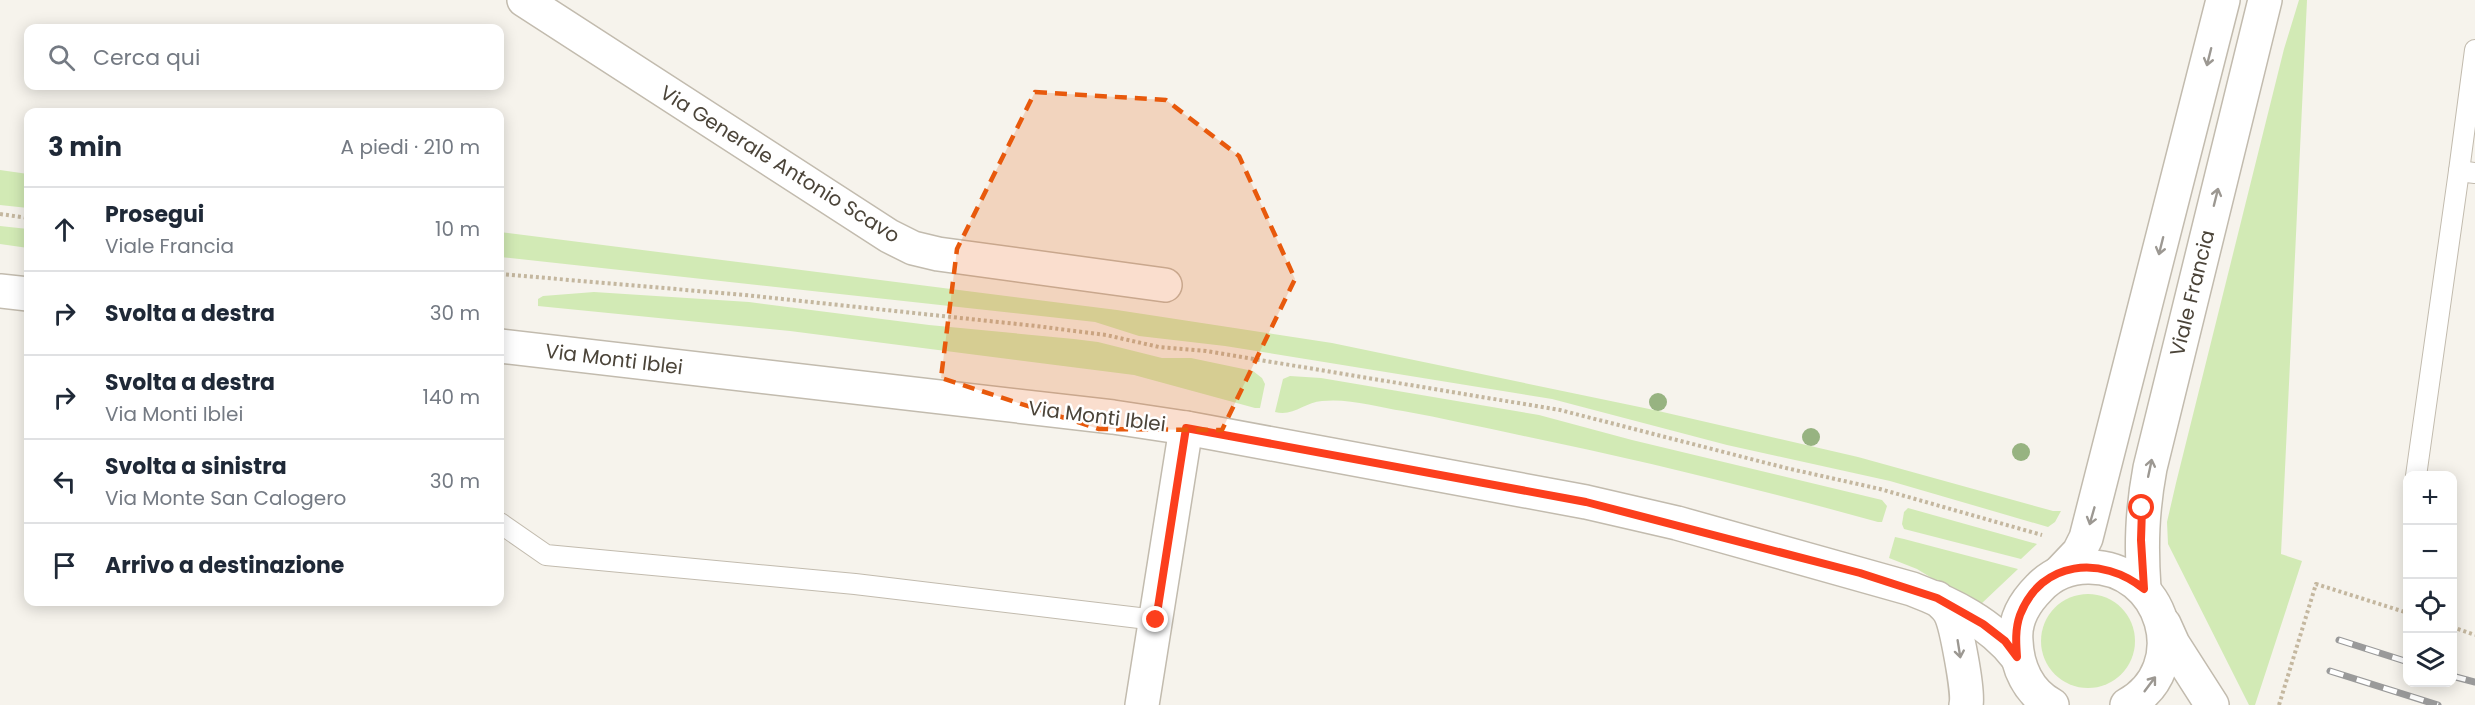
<!DOCTYPE html>
<html lang="it">
<head>
<meta charset="utf-8">
<style>
  :root { --surface:#fff; --page:#f2f2f3; --text:#1f2937; --muted:#747a83; --line:#e0e1e3 }
  body { margin:0; font-family:Poppins,sans-serif; background:var(--page); color:var(--text) }
  .controls { position:absolute; right:18px; bottom:18px; display:grid; overflow:hidden; border-radius:12px; box-shadow:0 3px 15px #0003 }
  .controls button { width:54px; height:54px; display:grid; place-items:center; padding:0; border:0; border-bottom:2px solid var(--line); background:var(--surface); color:var(--text); font:30px sans-serif }
  .stop { position:absolute; width:18px; height:18px; margin:-14px; border:4px solid #fc3f1d; border-radius:50%; background:#fff }
  .stop.end { background:#fc3f1d; border-color:#fff; box-shadow:0 2px 6px #0008 }
  .list { margin:0; padding:0; list-style:none }
  h2 { display:flex; justify-content:space-between; align-items:center; height:78px; margin:0; padding:0 24px; font-size:26px }
  h2 small { font-size:20px; font-weight:400; color:var(--muted) }
  .list li { display:grid; grid-template-columns:39px 1fr auto; gap:18px; align-items:center; box-sizing:border-box; height:84px; padding:0 24px; border-top:2px solid var(--line) }
  .list b { display:block; font-size:22px; white-space:nowrap }
  .list p { margin:0; font-size:20px; white-space:nowrap; color:var(--muted) }
  .list em { font-size:20px; font-style:normal; color:var(--muted) }
  .icon { flex:none; width:33px; height:33px; fill:none; stroke:currentColor; stroke-width:2; stroke-linecap:round; stroke-linejoin:round }
  .map { position:relative; flex:none; width:2475px; height:705px; overflow:hidden }
  .search { position:absolute; background:var(--surface); box-shadow:0 3px 15px #0003; left:24px; top:24px; width:480px; height:66px; display:flex; align-items:center; gap:15px; box-sizing:border-box; padding:0 21px; border-radius:12px; color:var(--muted); font-size:22px }
  .panel { position:absolute; background:var(--surface); box-shadow:0 3px 15px #0003; left:24px; top:108px; width:480px; height:498px; border-radius:12px }
  .map>svg:first-child { display:block }
  .green { fill:#d2eab5 }
  .lines { fill:none; stroke-linecap:round; stroke-linejoin:round }
  .lane-casing { stroke:#c2bbae; stroke-width:22 }
  .street-casing { stroke:#c2bbae; stroke-width:36 }
  .path { stroke:#c4b79f; stroke-width:4; stroke-dasharray:3 3; stroke-linecap:butt }
  .lane { stroke:#fff; stroke-width:20 }
  .street { stroke:#fff; stroke-width:33 }
  .rail-casing { stroke:#9a9a9a; stroke-width:7 }
  .rail { stroke:#fff; stroke-width:4.5; stroke-dasharray:14; stroke-linecap:butt }
  .tree { fill:#97b381 }
  .oneway { stroke:#9c9892 }
  .route { stroke:#fc3f1d; stroke-width:8 }
  .marked { fill:#e8590c; fill-opacity:0.2; stroke:#e8590c; stroke-width:4.5; stroke-dasharray:12 8; stroke-linejoin:round }
  .labels { text-anchor:middle; stroke-width:5; stroke-linejoin:round; paint-order:stroke }
  .street-label { font-size:20px; fill:#4b4439; stroke:#fff }
</style>
</head>
<body>
<div class="map">
<svg width="2475" height="705" viewBox="0 0 2475 705">
  <rect width="100%" height="100%" fill="#f6f3ec"/>
  <!-- green -->
  <g class="green">
    <path d="M2299 0H2307L2281 554 2302 561 2255 705H2249L2168 544 2167 522 2176 483 2284 49Z"/>
    <path d="M0 170 28 174V208L0 205Z"/>
    <path d="M0 226 28 229V248L0 244Z"/>
    <path d="M500 232 1117 310 1332 343 1654 410 1858 457 2053 511H2061L2055 522 2048 527 1890 481 1727 445 1552 399 1225 346 1139 336 1095 322 500 257Z"/>
    <path d="M594 292 749 302 929 325 1074 339 1098 342 1162 358H1191L1253 371 1262 378 1265 384 1260 408H1255L1134 375 790 331 538 306V299L543 296Z"/>
    <path d="M1290 376 1321 378 1539 415 1632 440 1882 500 1887 506 1882 522H1878C1759 489 1640 460 1519 435 1481 427 1442 418 1403 411 1378 407 1348 398 1322 401 1305 402 1293 417 1275 412L1283 379Z"/>
    <path d="M1908 508 2037 544 2021 559 1904 529 1902 524 1904 512Z"/>
    <path d="M1895 537 1904 539 2018 569 1981 604 1971 602 1917 569 1889 558Z"/>
    <circle cx="2088" cy="641" r="47"/>
  </g>
  <g class="lines">
    <defs>
      <g id="lane">
        <path d="M2459 171 2475 50"/>
        <path d="M2416 476 2459 171 2475 173"/>
        <path d="M500 523 546 555 855 584 1156 620"/>
      </g>
      <g id="street">
        <path d="M524 0 889 236 913 248 938 254 1165 285"/>
        <path d="M0 291 28 294"/>
        <path d="M500 346 1113 417 1186 428 1586 502 1677 523 1912 589C1951 604 1991 623 2017 657"/>
        <path d="M2060 572 2079 552 2086 538 2223 0"/>
        <path d="M2144 589C2141 546 2142 511 2150 468L2265 0"/>
        <path d="M1937 598C1941 603 1947 607 1950 613 1956 624 1969 692 1966 705"/>
        <path d="M2164 624 2173 644 2212 705"/>
        <path d="M1142 705 1186 428"/>
        <path d="M2052 705C2028 692 2017 667 2016 641 2014 620 2025 602 2039 588 2052 574 2070 567 2088 567 2164 566 2194 668 2127 705"/>
      </g>
    </defs>
    <!-- lane casing -->
    <use href="#lane" class="lane-casing"/>
    <!-- street casing -->
    <use href="#street" class="street-casing"/>
    <!-- path -->
    <g class="path">
      <path d="M0 214 28 218"/>
      <path d="M500 274 745 295 1036 326 1106 335 1159 347 1206 351 1560 410 1786 468 1880 489 2042 535"/>
      <path d="M2452 627 2475 635"/>
      <path d="M2279 705 2316 584 2408 613"/>
    </g>
    <!-- lane -->
    <use href="#lane" class="lane"/>
    <!-- street -->
    <use href="#street" class="street"/>
    <defs>
      <g id="rail">
        <path d="M2339 640 2408 662"/>
        <path d="M2330 671 2438 705"/>
        <path d="M2452 676 2475 682"/>
      </g>
    </defs>
    <!-- rail casing -->
    <use href="#rail" class="rail-casing"/>
    <!-- rail -->
    <use href="#rail" class="rail"/>
  </g>
  <!-- trees -->
  <g class="tree">
    <circle cx="1658" cy="402" r="9"/>
    <circle cx="1811" cy="437" r="9"/>
    <circle cx="2021" cy="452" r="9"/>
  </g>
  <!-- one-way arrows -->
  <defs><path id="oneway-shaft" d="M-6 0H5M1.5-3L5.5 0L1.5 3" fill="none" stroke-width="1.6" stroke-linecap="round" stroke-linejoin="round" transform="scale(1.5)"/></defs>
  <g class="oneway">
    <use href="#oneway-shaft" transform="translate(2209 57) rotate(104)"/>
    <use href="#oneway-shaft" transform="translate(2216 197) rotate(-76)"/>
    <use href="#oneway-shaft" transform="translate(2161 246) rotate(104)"/>
    <use href="#oneway-shaft" transform="translate(2150 468) rotate(-78)"/>
    <use href="#oneway-shaft" transform="translate(2092 516) rotate(106)"/>
    <use href="#oneway-shaft" transform="translate(1959 649) rotate(81)"/>
    <use href="#oneway-shaft" transform="translate(2150 684) rotate(-53)"/>
  </g>
  <g class="lines">
    <!-- route -->
    <path class="route" d="M1156 620 1186 428 1586 502 1860 573 1937 598 1983 624 2005 641 2017 657C2016 643 2015 629 2020 615 2041 560 2102 555 2144 589L2141 540 2142 508"/>
  </g>
  <!-- marked area -->
  <path class="marked" d="M1035 92 1166 100 1239 156 1295 279 1222 430 1099 429 941 378 957 249Z"/>
  <g class="labels">
    <!-- street labels -->
    <g class="street-label">
      <text transform="translate(780 164) rotate(32)" y="7">Via Generale Antonio Scavo</text>
      <text transform="translate(2192 293) rotate(-76)" y="7">Viale Francia</text>
      <text transform="translate(614 359) rotate(7)" y="7">Via Monti Iblei</text>
      <text transform="translate(1097 416) rotate(7)" y="7">Via Monti Iblei</text>
    </g>
  </g>
</svg>
<div class="controls">
<button>+</button>
<button>−</button>
<button><svg class="icon" aria-label="locate" viewBox="0 0 24 24"><circle cx="12" cy="12" r="6"/><path d="M12 2v4M12 18v4M2 12h4M18 12h4"/></svg></button>
<button><svg class="icon" aria-label="layers" viewBox="0 0 24 24"><path d="M12 4l9 5-9 5-9-5zM3 14l9 5 9-5"/></svg></button>
</div>
<div class="stop" style="left:2142px;top:508px"></div>
<div class="stop end" style="left:1156px;top:620px"></div>
<div class="search"><svg class="icon" aria-label="search" viewBox="0 0 24 24"><circle cx="10" cy="10" r="6"/><path d="M15 15l6 6"/></svg>Cerca qui</div>
<section class="panel">
<h2>3 min<small>A piedi · 210 m</small></h2>
<ul class="list">
<li><svg class="icon" aria-label="ahead" viewBox="0 0 24 24"><path d="M12 20V5M6 11l6-6 6 6"/></svg><div><b>Prosegui</b><p>Viale Francia</p></div><em>10 m</em></li>
<li><svg class="icon" aria-label="right" viewBox="0 0 24 24"><path d="M7 20v-9h11M14 6l5 5-5 5"/></svg><div><b>Svolta a destra</b></div><em>30 m</em></li>
<li><svg class="icon" aria-label="right" viewBox="0 0 24 24"><path d="M7 20v-9h11M14 6l5 5-5 5"/></svg><div><b>Svolta a destra</b><p>Via Monti Iblei</p></div><em>140 m</em></li>
<li><svg class="icon" aria-label="left" viewBox="0 0 24 24"><path d="M17 20v-9H6M10 6l-5 5 5 5"/></svg><div><b>Svolta a sinistra</b><p>Via Monte San Calogero</p></div><em>30 m</em></li>
<li><svg class="icon" aria-label="arrive" viewBox="0 0 24 24"><path d="M6 21V4h12l-3 4 3 4H6"/></svg><div><b>Arrivo a destinazione</b></div></li>
</ul>
</section>
</div>
</body>
</html>
